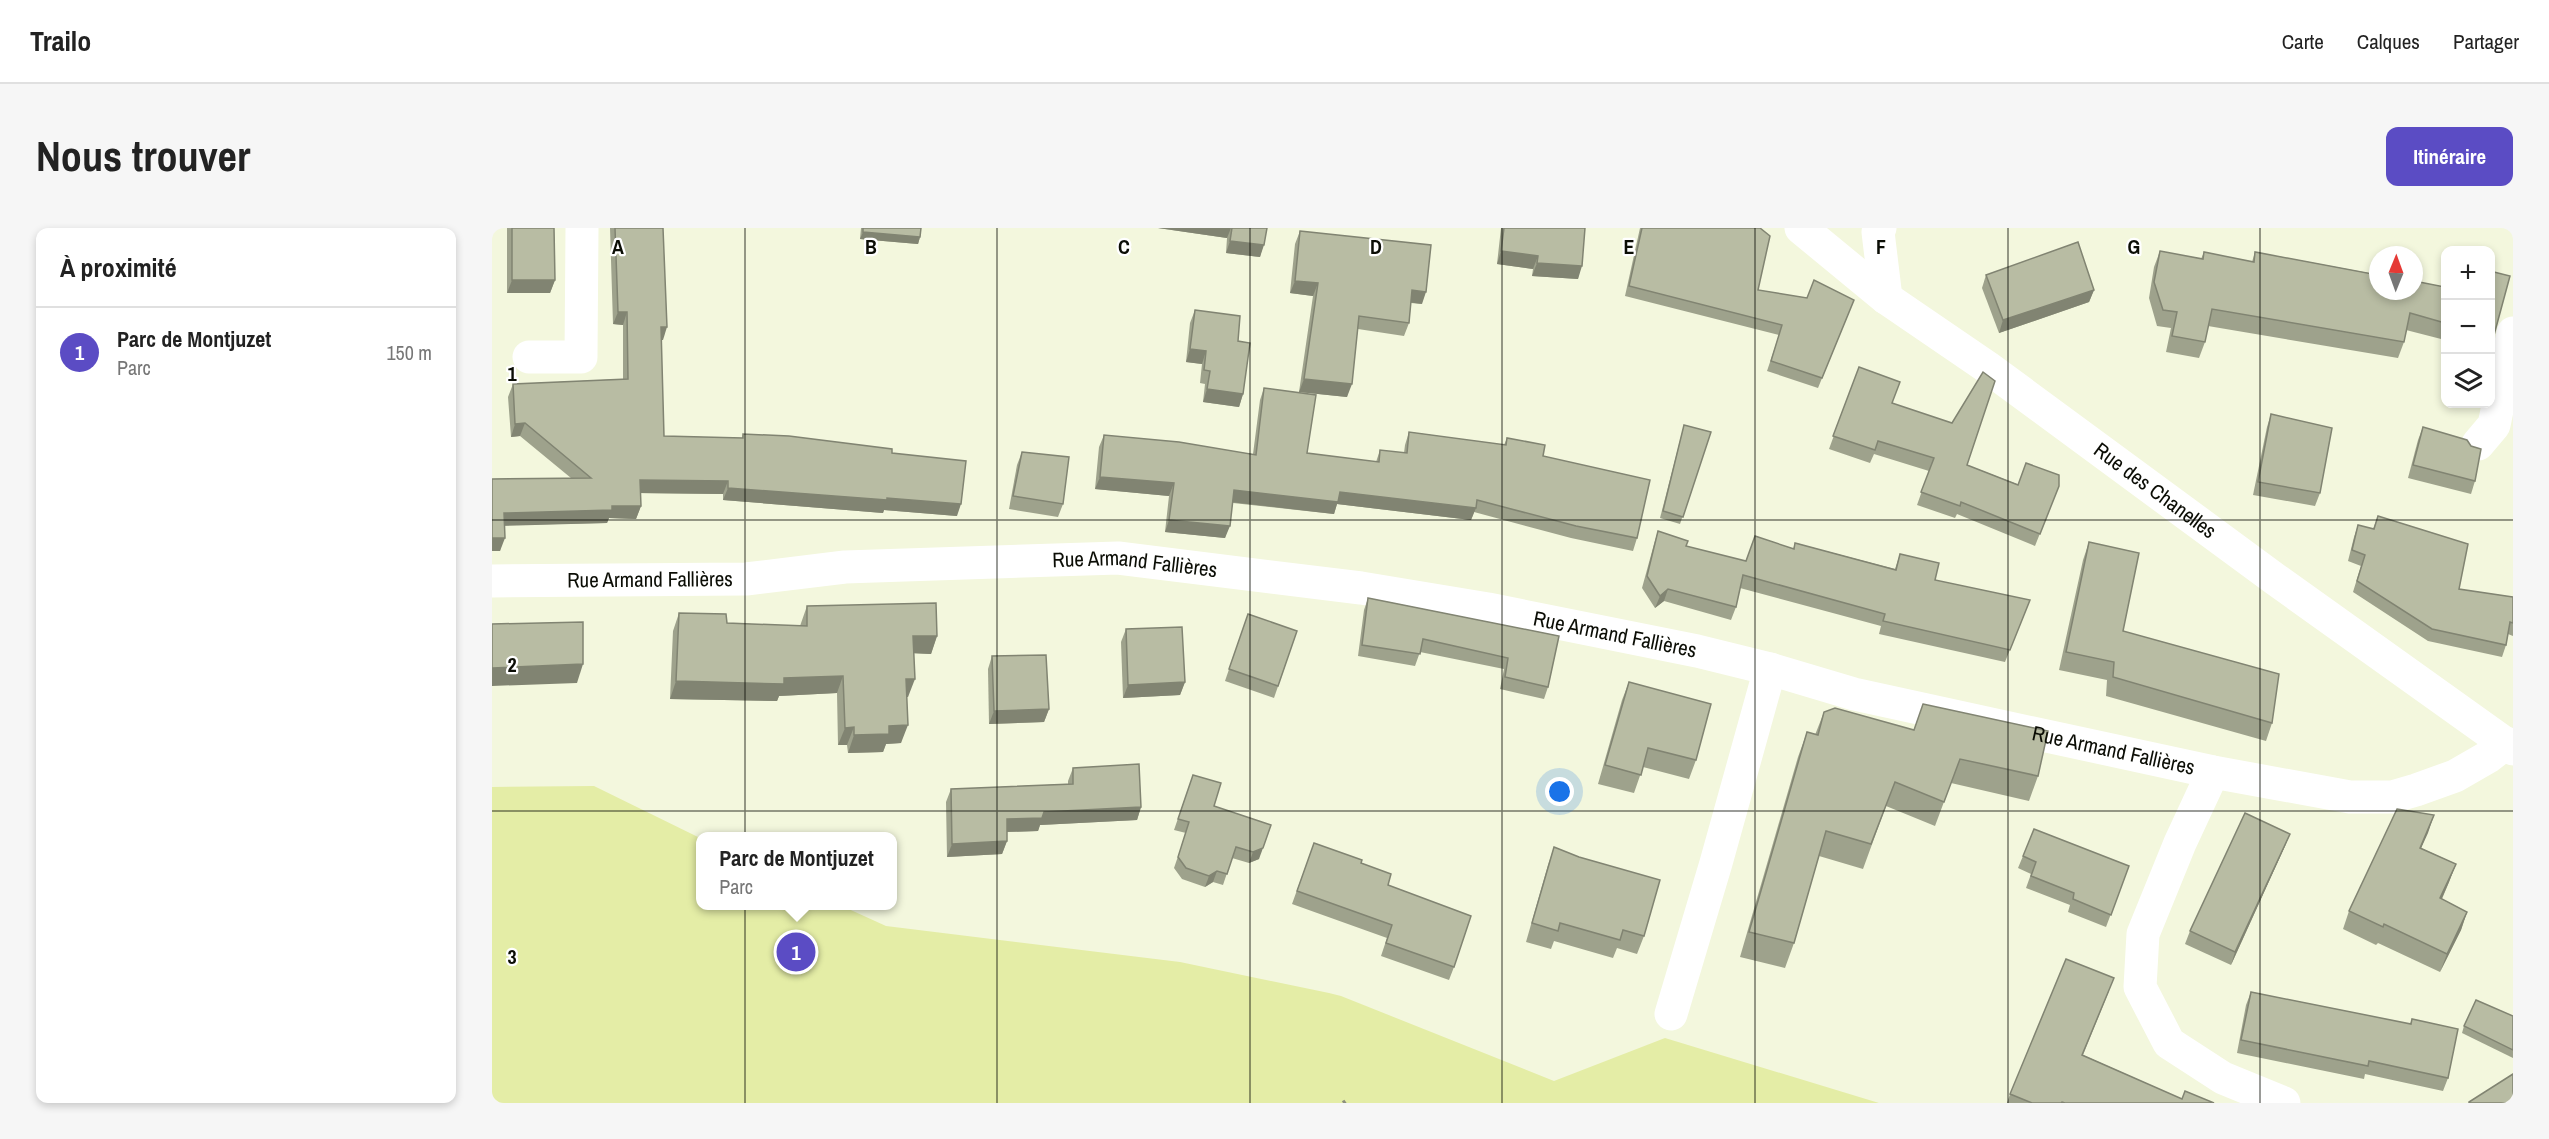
<!DOCTYPE html>
<html lang="fr">
<head>
<meta charset="utf-8">
<style>
  :root { --surface:#fff; --page:#f6f6f6; --text:#222; --muted:#767676; --line:#e0e0e0; --accent:#5b4cc4 }
  body { margin:0; font-family:"Archivo Narrow",sans-serif; background:var(--page); color:var(--text) }
  .controls { position:absolute; right:18px; top:18px; display:grid; overflow:hidden; border-radius:12px; box-shadow:0 3px 9px #0003 }
  .controls button { width:54px; height:54px; display:grid; place-items:center; padding:0; border:0; border-bottom:2px solid var(--line); background:var(--surface); color:var(--text); font:30px sans-serif }
  .compass { position:absolute; left:1877px; top:18px; width:54px; height:54px; border-radius:50%; background:var(--surface); box-shadow:0 3px 9px #0003; rotate:1deg }
  .you { position:absolute; left:1068px; top:564px; width:21px; height:21px; margin:-15px; border:4px solid #fff; border-radius:50%; background:#1a73e8; box-shadow:0 0 0 9px #1a73e833 }
  .badge { display:grid; place-items:center; width:39px; height:39px; border-radius:50%; background:var(--accent); color:#fff; font-size:20px; font-weight:700 }
  .pin { position:absolute; translate:-50% -50%; border:3px solid #fff; box-shadow:0 2px 6px #0006 }
  .popup { position:absolute; left:204px; top:604px; width:201px; height:78px; box-sizing:border-box; display:grid; place-content:center; border-radius:12px; background:var(--surface); filter:drop-shadow(0 2px 4px #0005); font-size:20px; white-space:nowrap; color:var(--muted) }
  .popup b { font-size:22px; color:var(--text) }
  .popup::after { content:''; position:absolute; left:50%; top:100%; margin-left:-12px; border:12px solid transparent; border-top-color:var(--surface) }
  .list { margin:0; padding:0; list-style:none }
  h2 { display:flex; justify-content:space-between; align-items:center; height:78px; margin:0; padding:0 24px; font-size:26px }
  h2 small { font-size:20px; font-weight:400; color:var(--muted) }
  .list li { display:grid; grid-template-columns:39px 1fr auto; gap:18px; align-items:center; box-sizing:border-box; height:90px; padding:0 24px; border-top:2px solid var(--line) }
  .list b { display:block; font-size:22px; white-space:nowrap }
  .list p { margin:0; font-size:20px; white-space:nowrap; color:var(--muted) }
  .list em { font-size:20px; font-style:normal; color:var(--muted) }
  .icon { flex:none; width:33px; height:33px; fill:none; stroke:currentColor; stroke-width:2; stroke-linecap:round; stroke-linejoin:round }
  .map { position:relative; flex:none; width:2021px; height:875px; overflow:hidden; border-radius:12px }
  header { display:flex; align-items:center; gap:36px; box-sizing:border-box; height:84px; padding:0 30px; background:var(--surface); border-bottom:2px solid var(--line) }
  header strong { font-size:28px }
  nav { display:flex; gap:33px; margin-inline-start:auto; font-size:21px }
  .intro { display:flex; align-items:center; justify-content:space-between; box-sizing:border-box; height:144px; padding:0 36px }
  h1 { margin:0; font-size:42px }
  .button { padding:15px 27px; border-radius:12px; background:var(--accent); color:#fff; font-size:21px; font-weight:700 }
  main { display:flex; gap:36px; padding:0 36px }
  aside { flex:1; background:var(--surface); border-radius:12px; box-shadow:0 3px 9px #0003 }
  .map>svg:first-child { display:block }
  .green { fill:#e4eda6 }
  .lines { fill:none; stroke-linecap:round; stroke-linejoin:round }
  .path { stroke:#8c8f7d; stroke-width:4; stroke-dasharray:3 4.5; stroke-linecap:butt }
  .minor { stroke:#fff; stroke-width:33 }
  .wall { fill:#9ea28c }
  .shaded-wall { fill:#818472 }
  .building { fill:#b8bca3; stroke:#818472; stroke-width:1.5 }
  .grid { fill:none; stroke:#0b0d05; stroke-width:1.5; stroke-opacity:0.55 }
  .labels { text-anchor:middle; stroke-width:4.5; stroke-linejoin:round; paint-order:stroke }
  .street-label { font-size:21px; fill:#0b0d05; stroke:#fff }
  .grid-label { font-size:20px; text-anchor:middle; font-weight:bold; fill:#0b0d05; stroke:#fff; stroke-width:4.5; stroke-linejoin:round; paint-order:stroke }
</style>
</head>
<body>
<header>
<strong>Trailo</strong>
<nav><a>Carte</a><a>Calques</a><a>Partager</a></nav>
</header>
<div class="intro"><h1>Nous trouver</h1><a class="button">Itinéraire</a></div>
<main>
<aside>
<h2>À proximité<small></small></h2>
<ul class="list">
<li><span class="badge">1</span><div><b>Parc de Montjuzet</b><p>Parc</p></div><em>150 m</em></li>
</ul>
</aside>
<div class="map">
<svg width="2021" height="875" viewBox="0 0 2021 875">
  <rect width="100%" height="100%" fill="#f3f7dd"/>
  <!-- green -->
  <path class="green" d="M102 558 208 610V678H350L394 698 688 734 837 765 849 768 1062 853 1173 810 1387 875H0V559Z"/>
  <g class="lines">
    <!-- path -->
    <path class="path" d="M851 875 854 873"/>
    <!-- minor -->
    <g class="minor">
      <path id="s1" d="M1309 0 1394 70 1495 139 1783 351 2021 521"/>
      <path d="M1388 0 1386 4 1394 70"/>
      <path d="M37 129H89L90 0"/>
      <path d="M1986 216 2002 197 2021 105"/>
      <path id="s2" d="M0 353 254 351 353 339 626 330 869 360 996 381 1205 423 1278 441 1362 466 1536 504 1721 544 1858 569H1900L1924 562 1963 548 1996 529 2014 515"/>
      <path d="M1721 544 1688 615 1651 706 1648 759 1677 815 1731 850 1792 875"/>
      <path d="M1179 786 1224 635 1278 441"/>
    </g>
  </g>
  <!-- wall -->
  <g class="wall">
    <path d="M15 0H62L63 52 58 65H15Z"/>
    <path d="M118 0H171V112H169L172 208 250 210 251 206 400 225 465 288 392 282 391 285 231 272V266L148 265 149 278 144 291 117 290 115 295 13 297 8 323 0 251 79 250 28 208 19 209 16 169 21 156 131 151V97L121 96Z"/>
    <path d="M369 0H429L428 9 426 16 368 11Z"/>
    <path d="M666 0H775L768 29 734 25 735 10Z"/>
    <path d="M1009 0H1093L1086 51 1040 48 1041 41 1005 36Z"/>
    <path d="M1148 0H1268L1266 62 1315 70 1362 72 1326 160 1275 143 1287 107 1133 68Z"/>
    <path d="M808 3 930 76 919 75 917 95 912 108 866 101 855 169 807 164 821 68 798 65 803 16Z"/>
    <path d="M1668 23 1709 31 1712 24 1760 34 1763 24 1953 59V112L1914 102 1912 114 1906 130 1716 98 1713 114 1707 130 1674 124 1679 100 1665 98 1657 70 1662 39Z"/>
    <path d="M1998 43 2002 107 1998 116Z"/>
    <path d="M1494 47 1602 62 1597 74 1507 105 1490 60Z"/>
    <path d="M703 82 746 113 751 166 747 179 711 174 713 156 708 155 710 136 694 134 698 95Z"/>
    <path d="M1367 139 1400 175 1475 237 1562 270 1543 318 1465 286 1463 290 1425 277 1437 243 1382 226 1378 235 1337 221Z"/>
    <path d="M772 160 815 225 884 234 888 222 912 225 913 217 917 204 1012 217 1015 210 1051 228 1145 310 1141 323 1079 310 982 284 979 292 845 276 842 286 741 275 733 310 673 304 677 268 603 261 607 219 612 207 761 226 768 172Z"/>
    <path d="M1779 186 1828 265 1823 278 1761 267 1775 199Z"/>
    <path d="M1192 197 1219 204 1188 296 1168 290Z"/>
    <path d="M1931 199 1983 253 1979 266 1916 250 1926 212Z"/>
    <path d="M530 224 571 276 566 289 517 281 525 237Z"/>
    <path d="M1886 288 1967 361 2021 369V408L2016 406 2014 417 2010 429 1936 413 1861 364 1869 338 1856 333 1862 309 1866 297 1881 301Z"/>
    <path d="M1166 303 1194 318 1253 333 1301 321 1303 315 1403 341 1408 326 1443 352 1533 384 1513 434 1387 406 1389 398 1248 360 1244 379 1239 392 1172 373 1163 380 1150 360 1162 316Z"/>
    <path d="M1597 314 1631 403 1780 495 1774 513 1614 468 1615 452 1567 442 1591 332Z"/>
    <path d="M876 370 1067 408 1056 459 1052 471 1008 461 1012 441 928 424 923 438 866 428 872 382Z"/>
    <path d="M315 378 445 408 439 426 422 425 416 469H415L409 515 394 516 391 524 356 525 355 517H346L345 465 287 468 285 473 178 471 181 403 187 385 235 395 308 398Z"/>
    <path d="M756 386 805 403 782 470 733 453Z"/>
    <path d="M634 401 693 454 688 467 631 470 629 414Z"/>
    <path d="M500 428 557 481 552 494 497 496 496 441Z"/>
    <path d="M1137 454 1204 532 1197 551 1151 539 1142 565 1106 556 1130 472Z"/>
    <path d="M1332 484 1546 548 1537 573 1459 555 1443 598 1394 578 1371 641 1327 628 1302 715 1293 740 1248 729 1306 529 1315 504 1323 507Z"/>
    <path d="M581 540 649 579 645 592 548 597 546 603 515 604V613L510 626 455 629 454 574 459 561 576 556V553Z"/>
    <path d="M701 547 722 578 767 631 757 635 740 630 731 657 721 654 713 659 690 651 682 640 694 605 682 602Z"/>
    <path d="M1942 587 1929 620 1964 636 1957 654 1950 671 1975 684 1969 702 1948 744 1886 715 1884 717 1851 701 1857 683Z"/>
    <path d="M1798 606 1793 618 1739 737 1693 716 1698 703Z"/>
    <path d="M822 615 869 635 896 657 962 739 957 752 889 728 895 710 800 676Z"/>
    <path d="M1062 619 1152 708 1145 726 1125 720 1121 730 1062 713 1059 721 1034 714 1056 637Z"/>
    <path d="M1531 628 1637 638 1614 699 1576 684 1578 677 1534 660 1539 646 1526 640Z"/>
    <path d="M1617 763 1591 827 1690 871 1722 875H1515L1518 866Z"/>
    <path d="M1759 764 1918 796 1920 791 1956 850 1951 863 1873 846 1872 851 1745 825 1754 777Z"/>
    <path d="M2021 788V830L1970 805 1972 798Z"/>
  </g>
  <!-- shaded-wall -->
  <g class="shaded-wall">
    <path d="M666 0H739L735 10Z"/>
    <path d="M371 4 428 9 426 16 368 11Z"/>
    <path d="M738 13 772 17 768 29 734 25Z"/>
    <path d="M1009 23 1046 28 1041 41 1005 36Z"/>
    <path d="M1045 35 1090 38 1086 51 1040 48Z"/>
    <path d="M20 52H63L58 65H15Z"/>
    <path d="M803 53 826 55 821 68 798 65Z"/>
    <path d="M920 62 934 64 930 76 915 74Z"/>
    <path d="M1602 62 1597 74 1507 105 1511 92Z"/>
    <path d="M126 84H135L131 97 121 96Z"/>
    <path d="M169 99H175L171 112H165Z"/>
    <path d="M698 121 714 123 710 136 694 134Z"/>
    <path d="M812 151 860 156 855 169 807 164Z"/>
    <path d="M715 161 751 166 747 179 711 174Z"/>
    <path d="M33 195 28 208 19 209 23 196Z"/>
    <path d="M608 249 682 255 677 268 603 261Z"/>
    <path d="M148 252 236 253 231 266 143 265Z"/>
    <path d="M236 260 395 270 469 276 465 288 392 282 391 285 231 272Z"/>
    <path d="M742 262 848 264 984 280 979 292 845 276 842 286 738 274Z"/>
    <path d="M120 278H149L144 291 117 290 115 295 7 298 12 285Z"/>
    <path d="M677 292 738 298 733 310 673 304Z"/>
    <path d="M0 310H13L8 323H0Z"/>
    <path d="M1176 361 1172 373 1163 380 1168 368Z"/>
    <path d="M421 408H445L439 426 415 425Z"/>
    <path d="M91 436 85 455 0 458V440Z"/>
    <path d="M351 448 345 465 287 468 285 473 178 471 184 453Z"/>
    <path d="M414 451H423L416 469H408Z"/>
    <path d="M693 454 688 467 631 470 636 457Z"/>
    <path d="M557 481 552 494 497 496 502 483Z"/>
    <path d="M416 497 409 515 394 516 391 524 356 525 362 507 397 498Z"/>
    <path d="M362 499 355 517H346L353 500Z"/>
    <path d="M649 579 645 592 548 597 546 603 511 604 515 591 552 584Z"/>
    <path d="M1942 587 1936 605 1921 638 1928 620Z"/>
    <path d="M1798 606 1793 618 1739 737 1743 724Z"/>
    <path d="M515 613 510 626 455 629 460 616Z"/>
    <path d="M771 620 767 631 757 635 761 624Z"/>
    <path d="M1964 636 1957 654 1942 688 1948 670Z"/>
    <path d="M725 643 721 654 713 659 717 648Z"/>
    <path d="M1975 684 1969 702 1948 744 1955 726Z"/>
  </g>
  <!-- building -->
  <g class="building">
    <path d="M20 0H62L63 52H20Z"/>
    <path d="M123 0H171L175 99H169L172 208 251 210V206L297 208 400 221V225L474 233 469 276 395 270V272L236 260V253L148 252 149 278H120V282L12 285 13 310H0V251L99 250 33 195 23 196 21 156 136 151 135 84H126Z"/>
    <path d="M371 0H429L428 9 371 4Z"/>
    <path d="M740 0H775L772 17 738 13Z"/>
    <path d="M1012 0H1093L1090 38 1045 35 1046 28 1009 23Z"/>
    <path d="M1150 0H1268L1278 8 1266 62 1315 70 1322 52 1362 72 1330 150 1279 133 1290 97 1137 58Z"/>
    <path d="M808 3 939 17 934 64 920 62 917 95 867 88 860 156 812 151 826 55 803 53Z"/>
    <path d="M1586 14 1602 62 1511 92 1494 47Z"/>
    <path d="M1668 23 1711 31 1712 24 1762 34 1763 24 1886 47V63H1922V53L1953 59V95L1918 85 1912 114 1720 81 1713 114 1680 108 1685 84 1671 82 1662 54Z"/>
    <path d="M1998 43 2018 48 2002 107 1998 106Z"/>
    <path d="M703 82 748 88 746 113 758 115 751 166 715 161 718 143 712 142 714 123 698 121Z"/>
    <path d="M1367 139 1408 154 1400 175 1460 195 1491 144 1503 153 1475 237 1526 257 1534 235 1567 247V258L1548 306 1469 274 1468 278 1429 264 1442 230 1386 213 1383 222 1341 208Z"/>
    <path d="M772 160 824 167 815 225 887 234 888 222 915 225 917 204 1014 217 1015 210 1053 217 1051 228 1158 252 1145 310 1084 298 985 272 984 280 848 264 846 274 742 262 738 298 677 292 682 255 608 249 612 207 687 214 764 227Z"/>
    <path d="M1779 186 1840 200 1828 265 1766 254Z"/>
    <path d="M1192 197 1219 204 1191 289 1171 283Z"/>
    <path d="M1931 199 1975 212 1979 218 1989 221 1983 253 1921 237Z"/>
    <path d="M530 224 577 229 571 276 521 268Z"/>
    <path d="M1886 288 1976 316 1967 361 2021 369V395L2018 394 2014 417 1940 401 1865 353 1873 327 1860 322 1866 297 1882 301Z"/>
    <path d="M1166 303 1196 313 1194 318 1254 333 1263 308 1302 321 1303 315 1404 342 1408 326 1447 335 1443 352 1538 372 1518 422 1391 393 1393 386 1251 347 1244 379 1176 361 1168 368 1155 348Z"/>
    <path d="M1597 314 1647 325 1631 403 1787 446 1780 495 1621 449 1622 434 1574 424Z"/>
    <path d="M876 370 1067 408 1056 459 1013 449 1016 430 931 411 928 426 870 417Z"/>
    <path d="M444 375 445 408H421L423 451H414L416 497 397 498V506L362 507V499L353 500 351 448 292 450V456L184 453 187 385 234 386 235 395 315 398V378Z"/>
    <path d="M756 386 805 403 786 458 737 441Z"/>
    <path d="M91 394V436L0 440V396Z"/>
    <path d="M690 399 693 454 636 457 634 401Z"/>
    <path d="M554 427 557 481 502 483 500 428Z"/>
    <path d="M1137 454 1219 476 1204 532 1156 520 1149 547 1113 537Z"/>
    <path d="M1431 476 1556 503 1546 548 1468 531 1452 574 1403 554 1379 616 1334 603 1302 715 1257 704 1315 504 1326 507 1332 484 1343 480 1422 502Z"/>
    <path d="M647 536 649 579 552 584 550 590 515 591V613L460 616 459 561 581 556V540Z"/>
    <path d="M701 547 729 555 722 578 779 597 771 620 761 624 744 619 735 646 725 643 717 648 694 640 686 629 697 594 686 591Z"/>
    <path d="M1905 581 1942 587 1928 620 1964 636 1948 670 1975 684 1955 726 1892 696 1891 699 1857 683Z"/>
    <path d="M1753 585 1798 606 1743 724 1698 703Z"/>
    <path d="M1542 601 1637 638 1619 687 1581 671 1582 665 1539 648 1544 634 1531 628Z"/>
    <path d="M822 615 870 632 869 635 899 646 896 657 979 688 962 739 894 715 900 697 805 663Z"/>
    <path d="M1062 619 1087 629 1168 652 1152 708 1131 702 1128 712 1068 695 1066 703 1040 695Z"/>
    <path d="M1574 731 1622 750 1590 827 1690 871 1693 863 1722 875H1573L1570 874 1569 875H1540L1518 866Z"/>
    <path d="M1759 764 1919 796 1920 791 1966 801 1956 850 1877 833 1876 838 1749 812Z"/>
    <path d="M1984 772 2021 788V822L1972 798Z"/>
    <path d="M2021 846V875H1977V874Z"/>
  </g>
  <!-- grid -->
  <path class="grid" d="M253 0V875M505 0V875M758 0V875M1010 0V875M1263 0V875M1516 0V875M1768 0V875M0 292H2021M0 583H2021"/>
  <g class="labels">
    <!-- street labels -->
    <g class="street-label">
      <text dy="7" stroke="none"><textPath href="#s1" startOffset="441">Rue des Chanelles</textPath></text>
      <text dy="7" stroke="none"><textPath href="#s2" startOffset="644">Rue Armand Fallières</textPath></text>
      <text dy="7" stroke="none"><textPath href="#s2" startOffset="158">Rue Armand Fallières</textPath></text>
      <text dy="7" stroke="none"><textPath href="#s2" startOffset="1130">Rue Armand Fallières</textPath></text>
      <text dy="7" stroke="none"><textPath href="#s2" startOffset="1642">Rue Armand Fallières</textPath></text>
    </g>
  </g>
  <g class="grid-label">
    <text x="126" y="26">A</text>
    <text x="379" y="26">B</text>
    <text x="632" y="26">C</text>
    <text x="884" y="26">D</text>
    <text x="1137" y="26">E</text>
    <text x="1389" y="26">F</text>
    <text x="1642" y="26">G</text>
    <text x="20" y="153">1</text>
    <text x="20" y="444">2</text>
    <text x="20" y="736">3</text>
  </g>
</svg>
<div class="controls">
<button>+</button>
<button>−</button>
<button><svg class="icon" aria-label="layers" viewBox="0 0 24 24"><path d="M12 4l9 5-9 5-9-5zM3 14l9 5 9-5"/></svg></button>
</div>
<svg class="compass" viewBox="-18 -18 36 36"><path d="M0-13l5 13h-10z" fill="#e53935"/><path d="M0 13l5-13h-10z" fill="#767676"/></svg>
<div class="you"></div>
<div class="pin badge" style="left:304px;top:724px">1</div>
<div class="popup"><b>Parc de Montjuzet</b>Parc</div>
</div>
</main>
</body>
</html>
